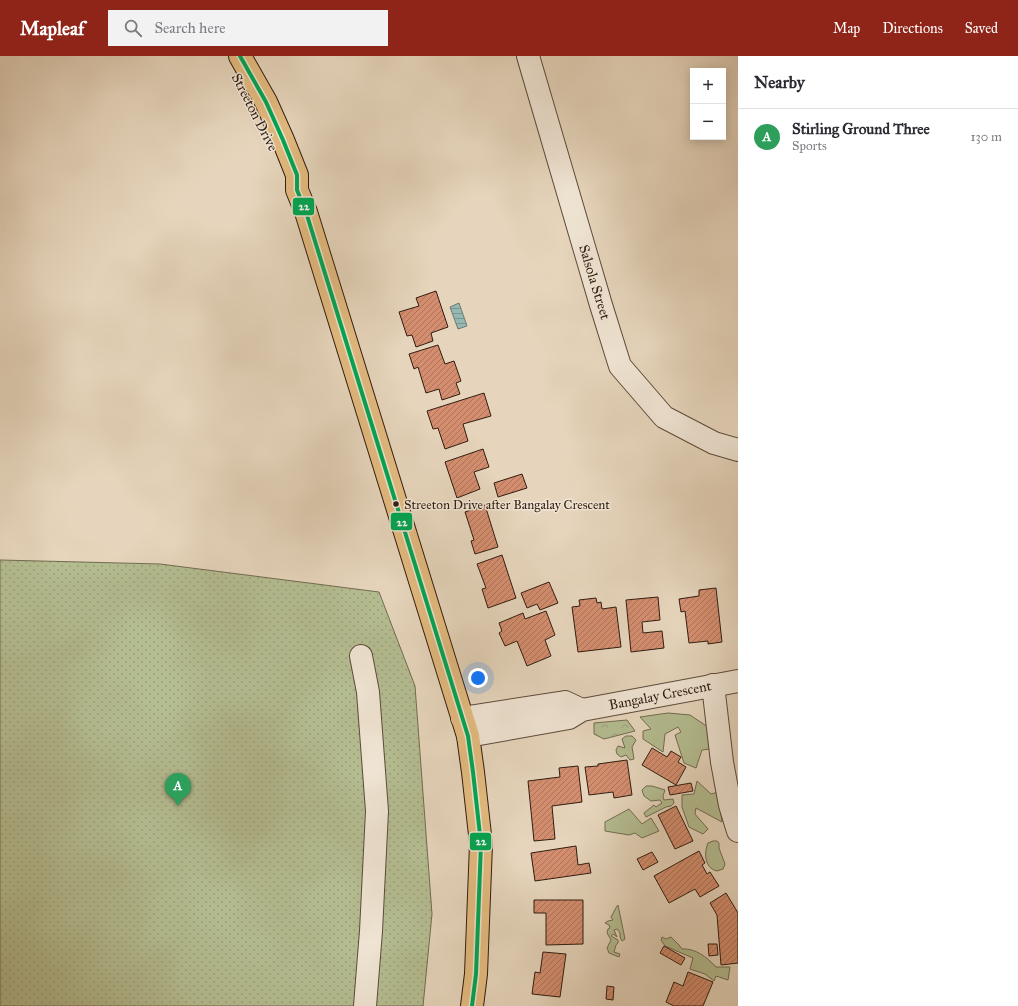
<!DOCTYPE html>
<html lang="en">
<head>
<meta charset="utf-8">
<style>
  :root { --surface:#fff; --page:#f2f2f3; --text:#2b2b33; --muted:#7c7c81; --line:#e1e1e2; --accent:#8f2418 }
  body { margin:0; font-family:"IM FELL Great Primer",serif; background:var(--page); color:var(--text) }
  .controls { position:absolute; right:12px; top:12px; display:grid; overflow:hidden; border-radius:0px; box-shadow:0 2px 10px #0003 }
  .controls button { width:36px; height:36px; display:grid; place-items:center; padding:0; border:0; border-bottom:1px solid var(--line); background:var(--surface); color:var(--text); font:20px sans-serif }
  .you { position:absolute; left:478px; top:622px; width:14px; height:14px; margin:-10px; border:3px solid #fff; border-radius:50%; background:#1a73e8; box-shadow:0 0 0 6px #1a73e833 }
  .badge { display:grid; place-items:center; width:26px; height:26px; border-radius:50%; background:var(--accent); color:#fff; font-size:13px; font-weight:700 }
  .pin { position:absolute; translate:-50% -33px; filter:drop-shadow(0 1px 2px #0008) }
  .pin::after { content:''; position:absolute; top:21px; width:14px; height:12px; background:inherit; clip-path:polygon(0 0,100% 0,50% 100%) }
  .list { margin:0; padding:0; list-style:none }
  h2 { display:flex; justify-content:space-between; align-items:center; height:52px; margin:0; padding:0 16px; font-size:17px }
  h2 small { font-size:13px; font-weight:400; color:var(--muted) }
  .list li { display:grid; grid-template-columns:26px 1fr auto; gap:12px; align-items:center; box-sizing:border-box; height:56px; padding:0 16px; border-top:1px solid var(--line) }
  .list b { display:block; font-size:15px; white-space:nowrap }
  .list p { margin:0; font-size:13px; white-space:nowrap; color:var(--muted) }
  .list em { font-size:13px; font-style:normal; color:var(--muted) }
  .icon { flex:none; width:22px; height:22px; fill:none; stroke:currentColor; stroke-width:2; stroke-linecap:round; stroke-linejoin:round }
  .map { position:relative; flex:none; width:738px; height:950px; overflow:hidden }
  header { display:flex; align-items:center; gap:24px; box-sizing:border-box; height:56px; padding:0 20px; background:var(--accent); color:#fff }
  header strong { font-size:19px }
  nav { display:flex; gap:22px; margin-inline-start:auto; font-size:14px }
  .search { width:280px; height:36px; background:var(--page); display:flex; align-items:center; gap:10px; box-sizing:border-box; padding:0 14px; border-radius:0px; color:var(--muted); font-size:15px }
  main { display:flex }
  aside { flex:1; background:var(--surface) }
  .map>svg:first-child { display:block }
  .grass { fill:#b4bd91; stroke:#726c51 }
  .forest { fill:url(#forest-crowns); stroke:#726c51 }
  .park { fill:url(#park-dots); stroke:#726c51 }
  .water { fill:url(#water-rules); stroke:#6d7a72 }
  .building { fill:url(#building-hatch); stroke:#301c11 }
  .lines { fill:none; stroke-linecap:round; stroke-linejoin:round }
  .minor-casing { stroke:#5e4a3c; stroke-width:24 }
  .major-casing { stroke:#301c11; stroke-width:24 }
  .minor { stroke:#efe4d3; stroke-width:22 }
  .major { stroke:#e3ba7e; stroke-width:22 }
  .bus-1-casing { stroke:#efe4d3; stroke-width:7 }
  .bus-1 { stroke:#00a651; stroke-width:4 }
  .bus-dot { fill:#301c11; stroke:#efe4d3; stroke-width:1.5 }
  .labels { text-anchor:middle; stroke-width:3; stroke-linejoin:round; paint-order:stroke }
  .bus-label { font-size:13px; fill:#301c11; stroke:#efe4d3; text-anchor:start }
  .street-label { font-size:14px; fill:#301c11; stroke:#efe4d3 }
  .line-badge { stroke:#efe4d3; stroke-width:1.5 }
  .badge-label { font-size:11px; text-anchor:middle; font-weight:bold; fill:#fff }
</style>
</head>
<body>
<header>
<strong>Mapleaf</strong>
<div class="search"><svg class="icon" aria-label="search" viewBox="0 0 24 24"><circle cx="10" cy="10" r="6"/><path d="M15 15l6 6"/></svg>Search here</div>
<nav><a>Map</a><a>Directions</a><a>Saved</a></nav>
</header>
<main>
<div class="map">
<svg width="738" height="950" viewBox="0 0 738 950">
  <defs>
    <pattern id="forest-crowns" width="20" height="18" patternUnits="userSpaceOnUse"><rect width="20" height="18" fill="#b4bd91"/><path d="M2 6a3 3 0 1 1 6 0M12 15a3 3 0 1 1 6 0" fill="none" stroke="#9ba27c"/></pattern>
    <pattern id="park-dots" width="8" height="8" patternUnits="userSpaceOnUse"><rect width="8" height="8" fill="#b4bd91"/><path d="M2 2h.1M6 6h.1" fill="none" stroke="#9ba27c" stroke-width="1.8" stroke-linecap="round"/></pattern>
    <pattern id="water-rules" width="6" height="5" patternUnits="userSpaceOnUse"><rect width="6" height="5" fill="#96b8b2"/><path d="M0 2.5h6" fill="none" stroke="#7b958f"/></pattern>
    <pattern id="building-hatch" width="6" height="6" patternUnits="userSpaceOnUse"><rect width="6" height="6" fill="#d48e6f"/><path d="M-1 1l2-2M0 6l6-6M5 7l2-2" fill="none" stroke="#ac735a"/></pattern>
  </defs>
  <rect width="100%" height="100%" fill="#e6d5bc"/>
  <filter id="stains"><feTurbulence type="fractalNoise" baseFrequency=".005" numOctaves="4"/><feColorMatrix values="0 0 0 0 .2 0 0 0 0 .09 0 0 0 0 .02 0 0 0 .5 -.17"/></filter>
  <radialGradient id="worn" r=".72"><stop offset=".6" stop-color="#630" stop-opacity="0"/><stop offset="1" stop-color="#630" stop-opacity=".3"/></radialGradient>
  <!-- grass -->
  <g class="grass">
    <path d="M668 657 690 659 708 671 710 693 702 694 696 712 684 707 675 679 681 676 678 671 665 678 663 696 643 683V675L651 673 640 661Z"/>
    <path d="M626 680H632L636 684 632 691 634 703 630 704 626 699 621 701 617 698 616 694 618 690 625 692 622 683Z"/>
    <path d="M697 725 711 738 718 736 722 766 696 752 695 758 708 773 703 778 689 771 682 751V739L694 738Z"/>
    <path d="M646 730H652L665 734 663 740 664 744 673 743 674 747 671 750 666 751 646 761 644 757 654 749 656 751 662 747 660 744 651 745 644 740 642 734Z"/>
    <path d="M629 753 642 768 651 762 659 775 642 782 635 777 629 779 605 775V766Z"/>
    <path d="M713 785H717L719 787V792L725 808 723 813 717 815C704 812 704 796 708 787Z"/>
    <path d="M618 849 625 883 622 885 620 881V877L617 873 614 874 617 881 613 878 611 880 618 884V887L616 889 614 896 620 898 619 901 609 897 607 892 611 884 607 877 608 873 610 872 609 869 605 867 608 865 613 864 611 861 617 850Z"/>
    <path d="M662 881 666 883 671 881 679 889 682 893C695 892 707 901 716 911H730L728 924 716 920 714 925 705 918 690 913 693 902 665 890 661 884Z"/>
  </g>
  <!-- forest -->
  <path class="forest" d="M627 664 635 675 604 683 594 678V667Z"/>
  <!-- park -->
  <path class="park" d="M0 504 160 508 379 536 415 630 432 858 423 950H0Z"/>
  <!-- water -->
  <path class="water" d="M459 247 467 270 458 273 450 251Z"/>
  <!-- building -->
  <g class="building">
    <path d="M436 235 448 271 431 277 433 285 416 291 412 279 407 280 399 256 419 250 416 242Z"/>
    <path d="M438 289 445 308 454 305 461 325 456 327 460 338 442 344 439 333 426 337 418 311 414 313 409 298Z"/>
    <path d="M484 337 491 360 463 368 468 385 445 393 438 372 433 373 427 355Z"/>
    <path d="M483 393 489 411 474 416 480 433 457 442 445 406Z"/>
    <path d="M522 418 527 432 498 441 494 427Z"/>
    <path d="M485 449 498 491 475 498 471 485 474 484 465 456Z"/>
    <path d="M502 499 516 542 488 552 482 533 486 532 477 508Z"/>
    <path d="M549 526 558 547 540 554 537 548 527 552 521 537Z"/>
    <path d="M716 532 722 586 708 588V585L689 587 685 555 681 556 679 543 699 540V534Z"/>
    <path d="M658 541 660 564 642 566 643 577 662 575 664 592 631 596 626 544Z"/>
    <path d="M596 542 597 547 601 546 602 553 616 551 621 591 578 596 572 551 580 550 579 544Z"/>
    <path d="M546 555 555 579 545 584 551 600 527 610 517 585 505 590 499 577 502 575 499 567 523 557 525 563Z"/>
    <path d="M652 692 667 701 671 695 681 701 678 706 686 711 676 729 642 709Z"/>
    <path d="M627 704 632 739 614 742 613 736 589 739 585 711 598 710V708Z"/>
    <path d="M578 710 582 746 552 750 555 783 534 785 528 725 560 721 559 712Z"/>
    <path d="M691 727 693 735 670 739 668 731Z"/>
    <path d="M676 750 693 785 675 793 658 759Z"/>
    <path d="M576 790 578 809 589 807 591 817 535 825 531 797Z"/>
    <path d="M699 795 705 807 702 809 707 818 710 816 719 830 700 841 695 833 669 847 654 820Z"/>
    <path d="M652 796 658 806 643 814 637 803Z"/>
    <path d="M726 837 738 857V907L721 909 717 859 710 847Z"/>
    <path d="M534 844H583V888L546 889V857H534Z"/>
    <path d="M708 888H717L718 899 709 900Z"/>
    <path d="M664 890 685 902 681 909 660 897Z"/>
    <path d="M543 896 566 898 560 941 532 938 535 916 540 917Z"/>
    <path d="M688 916 713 926 703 950H674L666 946 674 926 683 930Z"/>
    <path d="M607 930 614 931 613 944 606 943Z"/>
  </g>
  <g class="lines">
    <defs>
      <g id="minor">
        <path d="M528 0 601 249 620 310 664 361 714 387 738 394"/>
        <path d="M361 600 368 636 377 755 371 875 365 950"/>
        <path d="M713 629 722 706 730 749 738 775"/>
        <path d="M462 662 565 646 582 654"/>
        <path d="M468 680 569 662 582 654 738 625"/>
      </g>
      <path id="major" d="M240 0 266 46 283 84 297 119V134L306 156 468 680 473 716 481 788 476 918 472 950"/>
    </defs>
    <!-- minor casing -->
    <use href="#minor" class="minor-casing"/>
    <!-- major casing -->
    <use href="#major" class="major-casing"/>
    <!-- minor -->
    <use href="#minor" class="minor"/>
    <!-- major -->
    <use href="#major" class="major"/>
    <defs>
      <path id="bus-1" d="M240 0 266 46 283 84 297 119V134L306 156 468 680 473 716 481 788 476 918 472 950"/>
    </defs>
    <!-- bus-1 casing -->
    <use href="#bus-1" class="bus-1-casing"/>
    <!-- bus-1 -->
    <use href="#bus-1" class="bus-1"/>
  </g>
  <!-- markers -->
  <circle class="bus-dot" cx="396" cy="448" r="3.5"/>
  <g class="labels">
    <!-- bus labels -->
    <g class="bus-label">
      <text x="404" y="453">Streeton Drive after Bangalay Crescent</text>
    </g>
    <!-- street labels -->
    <g class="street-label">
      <text transform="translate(255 56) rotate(63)" y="5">Streeton Drive</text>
      <text transform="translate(595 226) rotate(73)" y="5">Salsola Street</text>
      <text transform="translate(660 639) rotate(-11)" y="5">Bangalay Crescent</text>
    </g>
  </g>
  <g class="line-badge">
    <rect x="292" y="141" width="23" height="19" rx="4" fill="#00a651"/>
    <rect x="390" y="456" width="23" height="19" rx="4" fill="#00a651"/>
    <rect x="469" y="776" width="23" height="19" rx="4" fill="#00a651"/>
  </g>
  <g class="badge-label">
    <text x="304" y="154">22</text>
    <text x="402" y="470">22</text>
    <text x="481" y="789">22</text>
  </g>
  <rect width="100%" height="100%" filter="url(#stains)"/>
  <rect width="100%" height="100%" fill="url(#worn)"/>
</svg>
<div class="controls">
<button>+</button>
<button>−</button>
</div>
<div class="you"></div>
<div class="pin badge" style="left:178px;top:750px;background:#2e9e5b">A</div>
</div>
<aside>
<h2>Nearby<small></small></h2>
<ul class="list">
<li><span class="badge" style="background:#2e9e5b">A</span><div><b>Stirling Ground Three</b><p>Sports</p></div><em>130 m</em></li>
</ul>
</aside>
</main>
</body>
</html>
